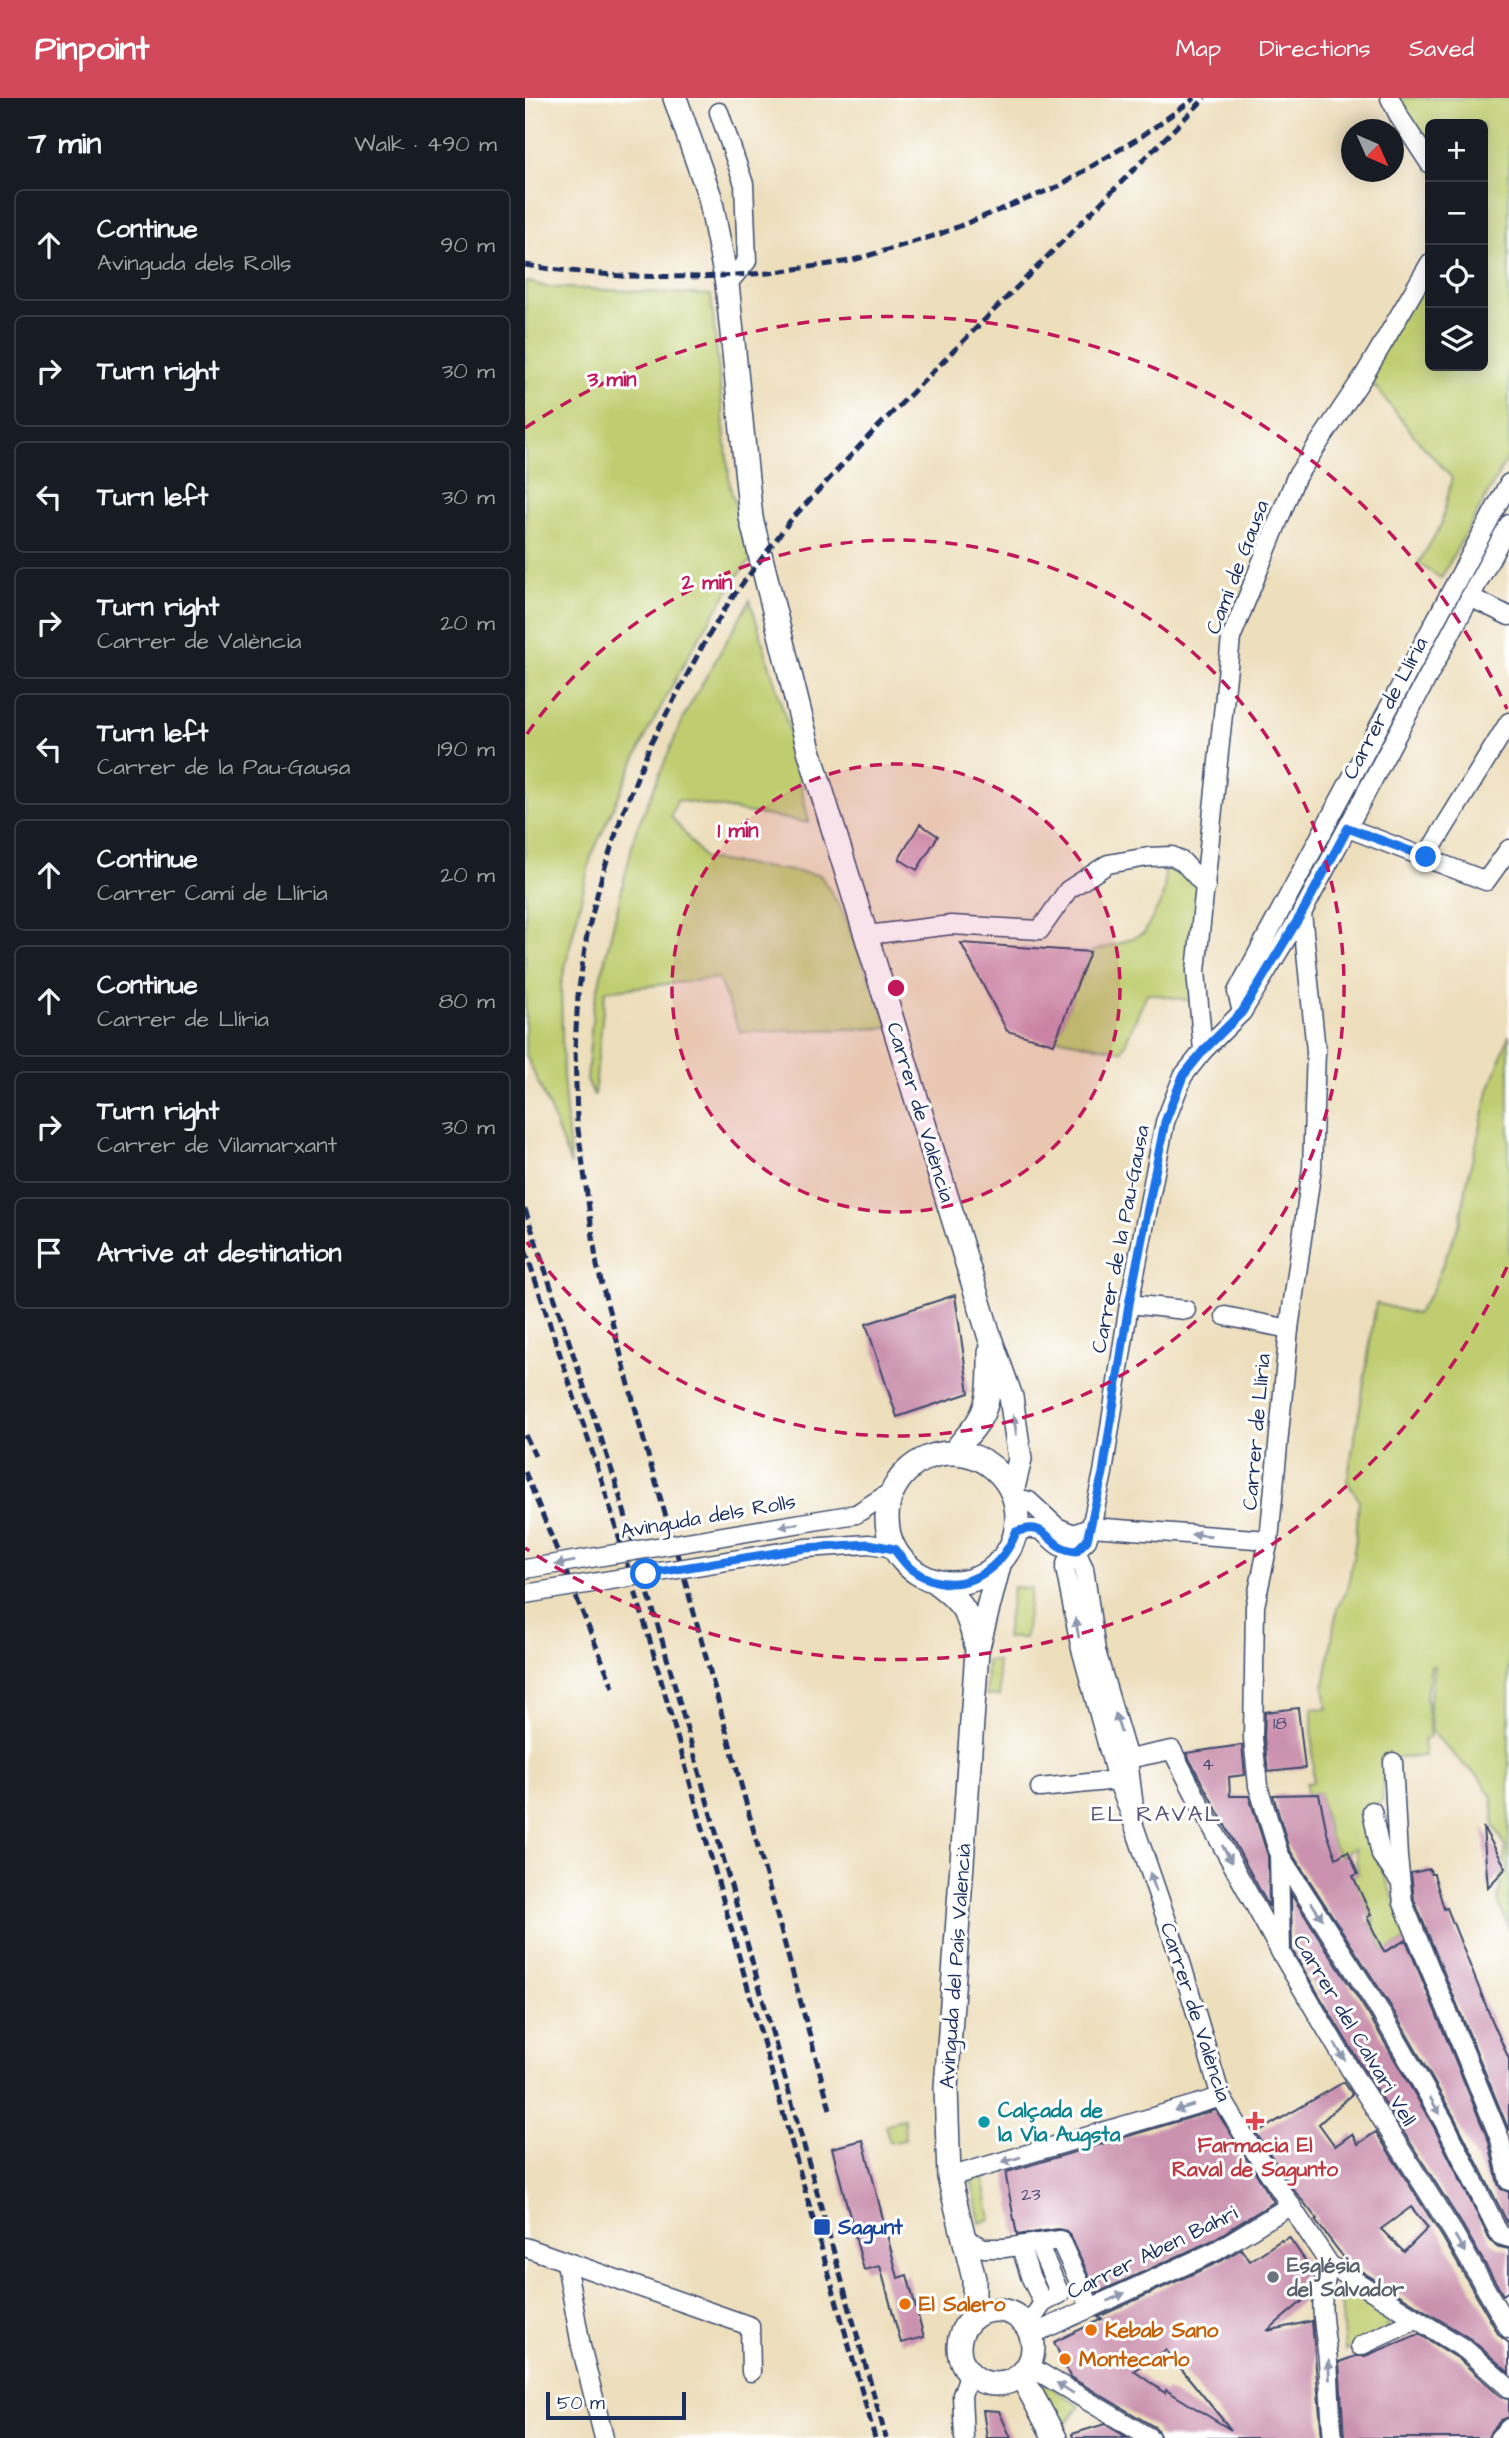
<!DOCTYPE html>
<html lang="en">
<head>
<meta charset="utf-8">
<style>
  :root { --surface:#171b24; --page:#242831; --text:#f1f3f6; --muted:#9ea1a6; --line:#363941; --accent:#d1495b }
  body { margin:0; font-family:"Architects Daughter",sans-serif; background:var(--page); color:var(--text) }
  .controls { position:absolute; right:21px; top:21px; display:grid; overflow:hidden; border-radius:10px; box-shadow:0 4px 18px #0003 }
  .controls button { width:63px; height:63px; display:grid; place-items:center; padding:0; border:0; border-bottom:2px solid var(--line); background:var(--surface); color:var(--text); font:35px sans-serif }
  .compass { position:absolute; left:816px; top:21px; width:63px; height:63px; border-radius:50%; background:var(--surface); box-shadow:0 4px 18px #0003; rotate:135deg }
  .scale { position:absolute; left:21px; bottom:18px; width:140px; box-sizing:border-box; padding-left:7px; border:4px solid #1b2f5e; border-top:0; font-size:19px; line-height:24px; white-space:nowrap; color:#1b2f5e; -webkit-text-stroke:5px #fff; paint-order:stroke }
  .stop { position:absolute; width:21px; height:21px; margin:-16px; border:5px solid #1a73e8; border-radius:50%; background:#fff }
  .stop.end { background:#1a73e8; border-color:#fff; box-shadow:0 2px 7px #0008 }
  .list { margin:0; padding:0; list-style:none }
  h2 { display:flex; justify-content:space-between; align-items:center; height:91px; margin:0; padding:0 28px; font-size:30px }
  h2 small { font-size:23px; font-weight:400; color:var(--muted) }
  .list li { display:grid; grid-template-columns:46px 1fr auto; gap:21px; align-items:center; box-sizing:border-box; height:112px; margin:0 14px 14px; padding:0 14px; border:2px solid var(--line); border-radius:10px }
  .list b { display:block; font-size:26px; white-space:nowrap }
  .list p { margin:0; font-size:23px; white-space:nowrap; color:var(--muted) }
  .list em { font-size:23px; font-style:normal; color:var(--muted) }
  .icon { flex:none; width:38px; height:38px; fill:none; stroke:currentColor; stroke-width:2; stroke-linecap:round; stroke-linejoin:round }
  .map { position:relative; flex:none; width:984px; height:2340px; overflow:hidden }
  header { display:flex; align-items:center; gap:42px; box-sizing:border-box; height:98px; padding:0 35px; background:var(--accent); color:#fff }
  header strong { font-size:33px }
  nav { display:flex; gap:38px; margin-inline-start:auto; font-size:24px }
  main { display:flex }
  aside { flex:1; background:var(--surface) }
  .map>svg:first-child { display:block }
  .green { fill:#bfcd6f; stroke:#6d7e66; stroke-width:2 }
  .building { fill:#cb92af; fill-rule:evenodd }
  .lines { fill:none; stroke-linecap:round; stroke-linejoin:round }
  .minor-casing { stroke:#3a496c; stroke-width:21 }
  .major-casing { stroke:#3a496c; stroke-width:26 }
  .minor { stroke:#fff; stroke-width:18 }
  .major { stroke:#fff; stroke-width:23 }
  .rail { stroke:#1b2f5e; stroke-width:5; stroke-dasharray:10 5; stroke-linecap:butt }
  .minor-bridge-casing { stroke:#3a496c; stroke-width:21; stroke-linecap:butt }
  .minor-bridge { stroke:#fff; stroke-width:18 }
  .oneway { fill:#8d97ae }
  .route { stroke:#1a73e8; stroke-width:9 }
  .ring { fill:none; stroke:#c2185b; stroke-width:3.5; stroke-dasharray:12 9 }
  .health-dot { fill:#e0444e; stroke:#fff; stroke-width:2.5 }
  .culture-dot { fill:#0f9aa8; stroke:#fff; stroke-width:2.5 }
  .transit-dot { fill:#1a4fb4; stroke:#fff; stroke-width:2.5 }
  .worship-dot { fill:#6b7280; stroke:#fff; stroke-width:2.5 }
  .food-dot { fill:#e8710a; stroke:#fff; stroke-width:2.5 }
  .labels { text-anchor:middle; stroke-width:6; stroke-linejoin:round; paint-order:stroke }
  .number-label { font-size:18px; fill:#474872 }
  .street-label { font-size:21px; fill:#1b2f5e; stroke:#fff }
  .culture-label { font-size:21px; font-weight:bold; fill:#0d838f; stroke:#fff; text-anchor:start }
  .health-label { font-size:21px; font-weight:bold; fill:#be3a42; stroke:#fff }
  .transit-label { font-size:21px; font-weight:bold; fill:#164399; stroke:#fff; text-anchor:start }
  .worship-label { font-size:21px; font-weight:bold; fill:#5b616d; stroke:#fff; text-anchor:start }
  .food-label { font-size:21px; font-weight:bold; fill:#c56008; stroke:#fff; text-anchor:start }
  .neighbourhood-label { font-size:23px; letter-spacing:2px; fill:#59527a; stroke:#fff }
  .centre { fill:#c2185b; stroke:#fff; stroke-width:3.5 }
  .ring-label { font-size:21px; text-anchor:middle; font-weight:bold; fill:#c2185b; stroke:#fff; stroke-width:6; stroke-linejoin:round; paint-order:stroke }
</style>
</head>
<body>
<header>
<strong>Pinpoint</strong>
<nav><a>Map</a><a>Directions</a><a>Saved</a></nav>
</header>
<main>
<aside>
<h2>7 min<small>Walk · 490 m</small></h2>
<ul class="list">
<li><svg class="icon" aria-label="ahead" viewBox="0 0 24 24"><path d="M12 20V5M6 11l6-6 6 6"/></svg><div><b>Continue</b><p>Avinguda dels Rolls</p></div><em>90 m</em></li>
<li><svg class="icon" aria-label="right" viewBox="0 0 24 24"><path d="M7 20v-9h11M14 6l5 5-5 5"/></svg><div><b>Turn right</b></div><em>30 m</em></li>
<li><svg class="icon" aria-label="left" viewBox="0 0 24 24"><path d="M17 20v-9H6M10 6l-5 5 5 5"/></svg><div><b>Turn left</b></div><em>30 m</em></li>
<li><svg class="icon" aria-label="right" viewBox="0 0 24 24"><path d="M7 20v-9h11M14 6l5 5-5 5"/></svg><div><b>Turn right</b><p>Carrer de València</p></div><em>20 m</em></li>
<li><svg class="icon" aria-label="left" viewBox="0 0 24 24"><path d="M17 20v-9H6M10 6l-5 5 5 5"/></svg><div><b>Turn left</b><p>Carrer de la Pau-Gausa</p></div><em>190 m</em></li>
<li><svg class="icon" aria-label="ahead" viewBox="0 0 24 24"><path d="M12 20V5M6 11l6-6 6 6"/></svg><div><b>Continue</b><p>Carrer Camí de Llíria</p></div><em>20 m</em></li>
<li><svg class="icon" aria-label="ahead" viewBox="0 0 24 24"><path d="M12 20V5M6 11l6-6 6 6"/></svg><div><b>Continue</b><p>Carrer de Llíria</p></div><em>80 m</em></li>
<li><svg class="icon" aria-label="right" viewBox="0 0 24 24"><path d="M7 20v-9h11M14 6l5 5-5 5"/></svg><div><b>Turn right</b><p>Carrer de Vilamarxant</p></div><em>30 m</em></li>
<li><svg class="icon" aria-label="arrive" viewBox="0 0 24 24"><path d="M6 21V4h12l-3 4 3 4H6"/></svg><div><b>Arrive at destination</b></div></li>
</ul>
</aside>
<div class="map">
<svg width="984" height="2340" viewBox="0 0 984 2340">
  <rect width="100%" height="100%" fill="#fff"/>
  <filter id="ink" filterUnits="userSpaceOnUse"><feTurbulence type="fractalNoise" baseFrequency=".0143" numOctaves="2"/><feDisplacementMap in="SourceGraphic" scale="14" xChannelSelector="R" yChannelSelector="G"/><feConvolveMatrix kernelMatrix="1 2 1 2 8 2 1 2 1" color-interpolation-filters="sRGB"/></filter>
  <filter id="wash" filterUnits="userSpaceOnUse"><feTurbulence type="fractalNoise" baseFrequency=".00686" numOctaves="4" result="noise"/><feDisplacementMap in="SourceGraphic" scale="28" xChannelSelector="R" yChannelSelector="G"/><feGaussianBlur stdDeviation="1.57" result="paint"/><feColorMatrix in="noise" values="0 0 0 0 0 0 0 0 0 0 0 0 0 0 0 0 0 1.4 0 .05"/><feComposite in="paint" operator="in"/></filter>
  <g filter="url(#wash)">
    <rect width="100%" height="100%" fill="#eddebc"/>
    <!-- green -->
    <g class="green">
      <path d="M875 0H984V357L916 480 893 466 916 427 927 380 891 340 840 276 905 165V268H958V26H905V66L875 20Z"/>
      <path d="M0 183 22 189 186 197 205 389 226 462 213 477 167 551 123 633 66 759 36 887 38 980 46 1068 23 1007 0 955Z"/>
      <path d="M225 502 265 635 284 725 152 702 146 718 180 761 295 777 318 814 365 930 215 934 193 880 80 893 69 999 62 982 68 911 111 732 160 616Z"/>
      <path d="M639 758 681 789 667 903 622 895 597 953 531 940 565 854 596 845 619 835 637 802 640 784Z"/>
      <path d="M984 937V1832L973 1802 981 1749 969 1728 967 1700 954 1679 940 1668 907 1634 904 1607 909 1568H906L901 1599 905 1639 898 1643 900 1658 860 1661 857 1702 845 1716 849 1753 885 1840 859 1854 845 1825 849 1823 826 1778 833 1776 830 1750 814 1758C801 1738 801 1718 794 1696H781V1685L788 1684 787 1610 802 1611 799 1588 812 1510 823 1489 831 1440 834 1402 822 1383 836 1304 851 1205 891 1216 906 1195 935 1124 942 1084 964 993Z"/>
      <path d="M488 1489 506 1490 500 1540H481Z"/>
      <path d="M462 1563H472L475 1598 461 1597Z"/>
      <path d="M379 2020 380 2042 365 2045 360 2027Z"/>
      <path d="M458 2077 466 2121 455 2125 447 2084 442 2086 443 2081Z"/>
      <path d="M817 2186 825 2187 869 2216 857 2237 820 2253 815 2191Z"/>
      <path d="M518 2287H523L555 2308 536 2331 514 2290Z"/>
    </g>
    <g id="blocks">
      <!-- building -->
      <g class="building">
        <path d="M395 726 413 738 392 772 374 761Z"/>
        <path d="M436 845 565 854 529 946 482 933Z"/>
        <path d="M430 1197 444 1295 372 1319 341 1226Z"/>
        <path d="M773 1610 780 1670 743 1674 739 1639 740 1614Z"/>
        <path d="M717 1647 720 1677 704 1679 705 1698H724L743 1758 744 1809 661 1655Z"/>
        <path d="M794 1696 802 1735 811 1760 823 1753 833 1776 828 1778 846 1817 842 1819 859 1854 881 1842 964 2044 973 2086 976 2091 984 2094V2128L929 2019 865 1907 764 1751 748 1697Z"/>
        <path d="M958 1729 981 1770 963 1789Z"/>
        <path d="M905 1771 906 1776H909L919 1811 922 1810 966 1920 984 1961V2033L889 1802 886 1775Z"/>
        <path d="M766 1796 845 1919 909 2029 965 2142 971 2148 984 2151V2193L978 2197 938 2128 836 1967 767 1852Z"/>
        <path d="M819 1984 827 1996 794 2026 810 2048 827 2036 833 2046 851 2034 918 2140 974 2237 984 2245V2275L947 2242 823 2165 790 2122 792 2121 768 2091 731 2035ZM886 2109 903 2130 879 2154 856 2131Z"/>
        <path d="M691 2012 749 2104 686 2143 572 2195 545 2137 541 2133 533 2131 492 2137 481 2079 482 2074Z"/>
        <path d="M338 2042 373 2180 382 2177 399 2239 376 2245 355 2168 339 2172 307 2050Z"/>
        <path d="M764 2139 790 2177 788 2185 776 2195 780 2201 742 2233 787 2223 797 2340H636L631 2330 545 2279 529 2244 577 2221 573 2219 696 2163 716 2151 725 2163 756 2142 757 2143ZM641 2252 706 2332 641 2292 640 2295 609 2273Z"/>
        <path d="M894 2236 934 2261 976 2299 984 2301V2319L976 2322 966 2333 963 2340H819L814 2264 831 2258H840Z"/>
        <path d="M458 2312 474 2313 486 2340H462Z"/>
        <path d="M580 2326 603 2340H548L547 2336Z"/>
      </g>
    </g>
  </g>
  <g filter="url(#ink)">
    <use href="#blocks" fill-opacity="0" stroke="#3a496c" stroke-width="2"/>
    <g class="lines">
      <defs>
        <g id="minor">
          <path d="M865 0 875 20 905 66"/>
          <path d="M194 14 219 86 222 163 202 186"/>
          <path d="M945 499 984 518"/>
          <path d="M823 730 961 783 984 751"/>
          <path d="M901 759 984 624"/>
          <path d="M342 837 426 827 515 832 543 792 583 766 623 759 647 758 658 764 681 789"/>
          <path d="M717 914 712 894 984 385"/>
          <path d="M678 953 671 873 706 540 771 379 840 276 905 165"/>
          <path d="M604 1206 661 1212"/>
          <path d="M700 1218 764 1231"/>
          <path d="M491 1400 504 1403 532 1429 549 1436 566 1429 744 1442"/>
          <path d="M331 1416 367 1393"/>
          <path d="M490 1434C526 1421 520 1451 551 1453L562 1442 566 1429 578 1375 604 1206 640 1024 658 978 678 953 717 914 777 815 984 426"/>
          <path d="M281 1450 344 1446 369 1450"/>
          <path d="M603 1661 647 1652 683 1722 756 1855 826 1973 928 2134 984 2231"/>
          <path d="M868 1664 873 1759 878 1805 975 2041 984 2083"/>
          <path d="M515 1690 592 1682"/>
          <path d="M604 1713 609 1709 603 1661 571 1553 559 1470 551 1453 542 1463 540 1470 555 1547 592 1682 604 1713 655 1861 696 1999 720 2039 805 2167 941 2252 984 2290"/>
          <path d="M847 1713 856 1757 874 1782"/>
          <path d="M754 1756 855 1913 919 2024 975 2137 984 2140"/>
          <path d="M756 1855 754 1756 733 1688 728 1640 730 1508 744 1442 764 1231 787 1070 791 953 777 815"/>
          <path d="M424 2079 696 1999"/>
          <path d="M439 2140 459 2150H479L535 2142 566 2210"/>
          <path d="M0 2149 225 2228 226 2274"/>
          <path d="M496 2149 505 2178 518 2205"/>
          <path d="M41 2165 56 2248 79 2340"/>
          <path d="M805 2167C791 2207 800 2225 803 2264 805 2289 805 2315 808 2340"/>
          <path d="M501 2230 518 2205 535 2196 513 2145"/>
          <path d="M506 2237 691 2153 766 2107"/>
          <path d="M835 2248 891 2222"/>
          <path d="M504 2268 625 2340"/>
          <path d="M439 2340 437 2297 444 2277"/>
          <path d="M974 2340 984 2330"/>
        </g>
        <g id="major">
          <path d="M150 0 185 99 202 186 226 420 284 652 465 1240 486 1299 495 1361 487 1394"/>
          <path d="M430 1354C437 1342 448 1333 454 1322 466 1303 465 1277 465 1255"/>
          <circle cx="427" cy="1420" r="65"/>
          <path d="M409 1483C440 1506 443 1514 452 1551"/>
          <circle cx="471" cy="2249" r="37"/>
          <path d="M449 2219V2181L424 2079 421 1990 452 1553 475 1463"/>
          <path d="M496 2277 530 2340"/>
        </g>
      </defs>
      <!-- minor casing -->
      <use href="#minor" class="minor-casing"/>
      <!-- major casing -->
      <use href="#major" class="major-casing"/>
      <!-- minor -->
      <use href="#minor" class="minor"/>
      <!-- major -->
      <use href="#major" class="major"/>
      <!-- rail -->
      <g class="rail">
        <path d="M0 167 25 171 97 178 177 179 244 175 325 163 415 136 534 88 617 38 670 0"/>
        <path d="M0 1111 89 1379 137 1542 361 2340"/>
        <path d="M0 1151 77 1383 125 1543 350 2340"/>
        <path d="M0 1337 10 1358"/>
        <path d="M0 1374 88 1589"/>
        <path d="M305 2011 161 1486 125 1365 72 1168 52 1024 50 950 53 897 62 837 76 781 98 714 126 645 178 547 206 501 265 423 344 338 680 0"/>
      </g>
      <defs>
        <g id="minor-bridge">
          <path d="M0 1471 331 1416"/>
          <path d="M0 1496 281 1450"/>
        </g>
      </defs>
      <!-- minor-bridge casing -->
      <use href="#minor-bridge" class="minor-bridge-casing"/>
      <!-- minor-bridge -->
      <use href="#minor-bridge" class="minor-bridge"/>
    </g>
    <!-- one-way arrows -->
    <defs><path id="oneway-solid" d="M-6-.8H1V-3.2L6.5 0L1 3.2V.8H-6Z" transform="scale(1.75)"/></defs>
    <g class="oneway">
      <use href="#oneway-solid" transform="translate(490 1327) rotate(-98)"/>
      <use href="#oneway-solid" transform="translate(264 1427) rotate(170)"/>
      <use href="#oneway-solid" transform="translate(676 1437) rotate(-176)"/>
      <use href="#oneway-solid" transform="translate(40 1465) rotate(170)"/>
      <use href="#oneway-solid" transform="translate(552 1530) rotate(-101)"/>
      <use href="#oneway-solid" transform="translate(593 1625) rotate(-107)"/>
      <use href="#oneway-solid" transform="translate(702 1756) rotate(61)"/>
      <use href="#oneway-solid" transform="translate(628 1784) rotate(-109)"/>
      <use href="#oneway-solid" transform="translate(792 1813) rotate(57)"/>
      <use href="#oneway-solid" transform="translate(815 1954) rotate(59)"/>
      <use href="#oneway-solid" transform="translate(910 2008) rotate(60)"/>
      <use href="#oneway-solid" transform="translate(659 2010) rotate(163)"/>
      <use href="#oneway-solid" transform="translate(486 2062) rotate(163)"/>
      <use href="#oneway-solid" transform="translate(935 2146) rotate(59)"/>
      <use href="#oneway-solid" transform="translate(591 2199) rotate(-25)"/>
      <use href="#oneway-solid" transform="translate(804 2272) rotate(-93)"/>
      <use href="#oneway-solid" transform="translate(540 2290) rotate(-148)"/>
    </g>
  </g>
  <g class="lines" filter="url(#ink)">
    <!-- route -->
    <path class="route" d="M121 1476 281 1450 344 1446 369 1451C374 1457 380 1466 386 1471 428 1502 474 1478 491 1434 526 1421 520 1451 551 1453L562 1442 578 1375 604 1206 640 1024 658 978 678 953 717 914 777 815 823 730 901 759"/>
  </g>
  <!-- distance rings -->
  <circle cx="371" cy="890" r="224" fill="#c2185b" fill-opacity=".12"/>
  <g class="ring">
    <circle cx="371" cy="890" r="224"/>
    <path d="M2 636A448 448 0 1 1 2 1144"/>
    <path d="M982 1169A672 672 0 0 1 0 1450M0 330A672 672 0 0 1 982 611"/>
  </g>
  <!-- markers -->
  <path class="health-dot" d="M726.5 2012.5h7v7h7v7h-7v7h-7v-7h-7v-7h7z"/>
  <circle class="culture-dot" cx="459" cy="2024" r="7"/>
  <rect class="transit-dot" x="288" y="2120" width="18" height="18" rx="3.5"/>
  <circle class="worship-dot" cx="748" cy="2179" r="7"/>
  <g class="food-dot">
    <circle cx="380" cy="2206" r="7"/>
    <circle cx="566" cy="2232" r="7"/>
    <circle cx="540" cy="2261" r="7"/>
  </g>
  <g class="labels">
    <!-- number labels -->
    <g class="number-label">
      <text x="755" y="1631">18</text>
      <text x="683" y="1672">4</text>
      <text x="506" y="2102">23</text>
    </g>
    <!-- street labels -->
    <g class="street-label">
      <text transform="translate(712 469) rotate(-69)" y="7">Camí de Gausa</text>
      <text transform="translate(860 610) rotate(-62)" y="7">Carrer de Llíria</text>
      <text transform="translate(396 1014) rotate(73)" y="7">Carrer de València</text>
      <text transform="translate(595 1141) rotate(-79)" y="7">Carrer de la Pau-Gausa</text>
      <text transform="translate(731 1334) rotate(-85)" y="7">Carrer de Llíria</text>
      <text transform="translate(183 1418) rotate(-10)" y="7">Avinguda dels Rolls</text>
      <text transform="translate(430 1868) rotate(-86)" y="7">Avinguda del País Valencià</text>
      <text transform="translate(671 1914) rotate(72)" y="7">Carrer de València</text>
      <text transform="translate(830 1932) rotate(59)" y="7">Carrer del Calvari Vell</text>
      <text transform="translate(627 2154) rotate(-26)" y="7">Carrer Aben Bahri</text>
    </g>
    <!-- culture labels -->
    <g class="culture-label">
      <text x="473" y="2019">Calçada de<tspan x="473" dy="24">la Via Augsta</tspan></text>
    </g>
    <!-- health labels -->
    <g class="health-label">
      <text x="730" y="2054">Farmacia El<tspan x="730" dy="24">Raval de Sagunto</tspan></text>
    </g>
    <!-- transit labels -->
    <g class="transit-label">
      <text x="313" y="2136">Sagunt</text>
    </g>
    <!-- worship labels -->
    <g class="worship-label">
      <text x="762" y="2174">Església<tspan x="762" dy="24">del Salvador</tspan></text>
    </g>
    <!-- food labels -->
    <g class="food-label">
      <text x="394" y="2213">El Salero</text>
      <text x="580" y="2239">Kebab Sano</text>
      <text x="554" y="2268">Montecarlo</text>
    </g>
    <!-- neighbourhood labels -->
    <g class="neighbourhood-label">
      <text x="632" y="1723">EL RAVAL</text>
    </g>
  </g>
  <circle cx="371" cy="890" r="10" class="centre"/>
  <g class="ring-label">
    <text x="87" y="288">3 min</text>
    <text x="182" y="491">2 min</text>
    <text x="213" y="739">1 min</text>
  </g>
</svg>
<div class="controls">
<button>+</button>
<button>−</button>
<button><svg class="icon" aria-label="locate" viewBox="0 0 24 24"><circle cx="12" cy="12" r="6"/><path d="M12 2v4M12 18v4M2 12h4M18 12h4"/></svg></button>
<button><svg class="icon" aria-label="layers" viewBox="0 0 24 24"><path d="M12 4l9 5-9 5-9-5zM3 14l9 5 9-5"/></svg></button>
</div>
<svg class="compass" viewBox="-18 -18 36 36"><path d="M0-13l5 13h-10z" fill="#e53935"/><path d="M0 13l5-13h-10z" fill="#9ea1a6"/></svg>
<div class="scale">50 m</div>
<div class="stop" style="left:121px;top:1476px"></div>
<div class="stop end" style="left:901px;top:759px"></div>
</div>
</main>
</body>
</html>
